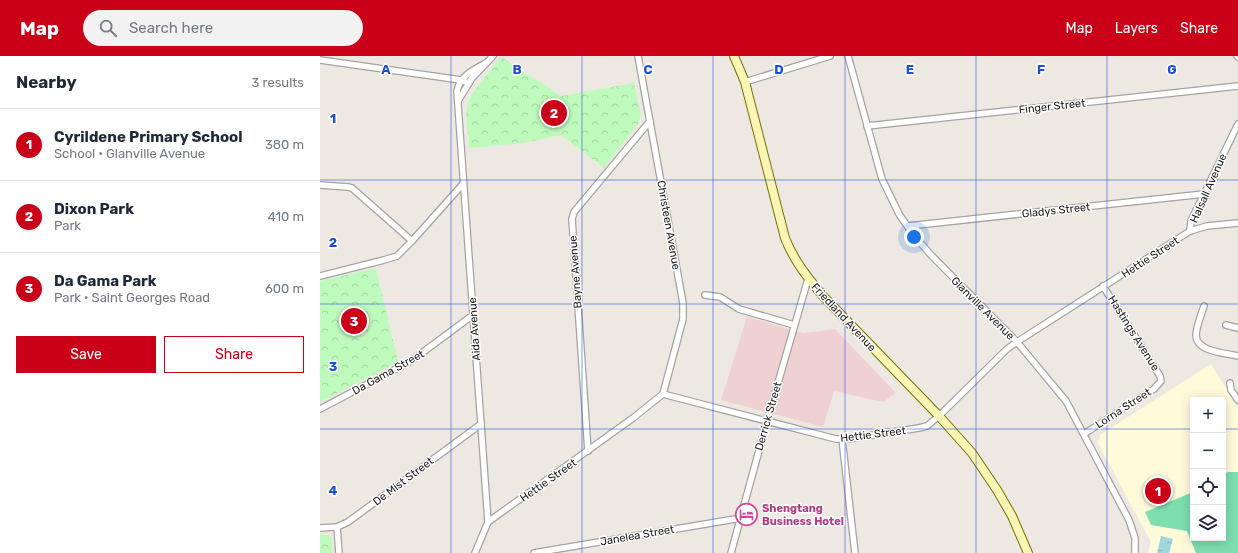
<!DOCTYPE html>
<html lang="en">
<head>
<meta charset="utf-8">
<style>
  :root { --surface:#fff; --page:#f2f2f3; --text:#1f2937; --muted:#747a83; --line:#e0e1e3; --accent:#c90017 }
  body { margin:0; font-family:Rubik,sans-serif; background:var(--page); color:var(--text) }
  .controls { position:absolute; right:12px; bottom:12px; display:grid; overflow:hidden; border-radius:0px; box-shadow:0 2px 10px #0003 }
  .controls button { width:36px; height:36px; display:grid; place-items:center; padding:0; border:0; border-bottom:1px solid var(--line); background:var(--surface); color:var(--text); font:20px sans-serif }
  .you { position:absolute; left:594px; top:181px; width:14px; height:14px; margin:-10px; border:3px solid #fff; border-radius:50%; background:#1a73e8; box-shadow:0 0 0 6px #1a73e833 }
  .badge { display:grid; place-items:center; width:26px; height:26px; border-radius:50%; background:var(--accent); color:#fff; font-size:13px; font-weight:700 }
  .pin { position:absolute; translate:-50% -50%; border:2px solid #fff; box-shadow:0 1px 4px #0006 }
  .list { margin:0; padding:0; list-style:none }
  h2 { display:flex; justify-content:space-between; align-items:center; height:52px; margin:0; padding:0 16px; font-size:17px }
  h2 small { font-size:13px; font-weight:400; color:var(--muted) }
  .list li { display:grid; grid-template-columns:26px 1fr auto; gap:12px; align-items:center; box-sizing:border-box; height:72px; padding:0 16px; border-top:1px solid var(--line) }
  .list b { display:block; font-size:15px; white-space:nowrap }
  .list p { margin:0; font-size:13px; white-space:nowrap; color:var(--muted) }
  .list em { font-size:13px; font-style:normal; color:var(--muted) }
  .actions { display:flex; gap:8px; padding:12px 16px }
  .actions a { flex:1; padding:9px 0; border:1px solid var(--accent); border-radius:0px; text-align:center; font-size:14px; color:var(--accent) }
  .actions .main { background:var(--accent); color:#fff }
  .icon { flex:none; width:22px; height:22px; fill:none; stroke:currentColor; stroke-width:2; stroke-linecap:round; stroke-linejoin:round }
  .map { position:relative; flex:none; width:918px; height:497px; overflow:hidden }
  header { display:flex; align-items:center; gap:24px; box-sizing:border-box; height:56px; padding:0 20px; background:var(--accent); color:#fff }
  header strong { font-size:19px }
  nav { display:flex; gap:22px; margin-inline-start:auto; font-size:14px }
  .search { width:280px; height:36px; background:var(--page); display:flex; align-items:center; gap:10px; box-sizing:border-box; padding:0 14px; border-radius:22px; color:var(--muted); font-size:15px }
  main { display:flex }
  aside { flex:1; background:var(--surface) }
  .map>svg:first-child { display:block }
  .commercial { fill:#efd0d3 }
  .education { fill:#fffbda; fill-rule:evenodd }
  .park { fill:url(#park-crowns) }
  .pitch { fill:#7edeae }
  .water { fill:url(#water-ripples) }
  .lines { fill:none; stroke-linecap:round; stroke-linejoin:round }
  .minor-casing { stroke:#a3a3a3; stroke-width:8 }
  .secondary-casing { stroke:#737204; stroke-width:10 }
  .minor { stroke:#fff; stroke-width:5.5 }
  .secondary { stroke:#faf5b4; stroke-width:8 }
  .grid { fill:none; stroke:#1d4ed8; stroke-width:1; stroke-opacity:0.55 }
  .labels { text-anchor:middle; stroke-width:3; stroke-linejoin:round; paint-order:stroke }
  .street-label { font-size:11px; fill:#1c1c1c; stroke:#fff }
  .hotel-label { font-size:11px; font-weight:bold; fill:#b23c85; stroke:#fff; text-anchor:start }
  .grid-label { font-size:13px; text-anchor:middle; font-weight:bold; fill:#1d4ed8; stroke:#fff; stroke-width:3; stroke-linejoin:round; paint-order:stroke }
</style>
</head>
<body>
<header>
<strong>Map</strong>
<div class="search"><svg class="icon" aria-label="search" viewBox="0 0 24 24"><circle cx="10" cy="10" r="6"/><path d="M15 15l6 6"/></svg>Search here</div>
<nav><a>Map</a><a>Layers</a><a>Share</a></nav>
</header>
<main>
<aside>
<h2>Nearby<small>3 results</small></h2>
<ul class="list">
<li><span class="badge">1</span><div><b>Cyrildene Primary School</b><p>School · Glanville Avenue</p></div><em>380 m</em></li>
<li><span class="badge">2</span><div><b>Dixon Park</b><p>Park</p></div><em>410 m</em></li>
<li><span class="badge">3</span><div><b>Da Gama Park</b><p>Park · Saint Georges Road</p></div><em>600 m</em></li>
</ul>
<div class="actions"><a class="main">Save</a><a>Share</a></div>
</aside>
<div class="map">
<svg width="918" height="497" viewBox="0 0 918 497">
  <defs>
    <pattern id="park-crowns" width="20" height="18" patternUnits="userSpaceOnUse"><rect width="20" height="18" fill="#bffabd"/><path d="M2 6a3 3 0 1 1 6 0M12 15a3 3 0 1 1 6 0" fill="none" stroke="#a4d6a2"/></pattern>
    <pattern id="water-ripples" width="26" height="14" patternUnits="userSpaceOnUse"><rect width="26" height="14" fill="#a1d6dc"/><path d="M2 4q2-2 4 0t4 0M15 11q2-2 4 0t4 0" fill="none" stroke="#8ab7bc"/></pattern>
  </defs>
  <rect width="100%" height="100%" fill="#eee8e2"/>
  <!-- commercial -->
  <path class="commercial" d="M427 261 483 277 515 273 576 337 563 346 514 335 503 371 401 344Z"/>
  <!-- education -->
  <path class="education" d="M891 308 918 352V497H828L831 486 778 387 780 379ZM873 344H903V482H873Z"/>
  <!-- park -->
  <g class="park">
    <path d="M181 1 241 40 314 27 321 59 318 68 284 112 241 79 203 87 149 92C149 80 144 59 148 47 153 33 172 13 181 1Z"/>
    <path d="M56 212 78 306 0 346V225Z"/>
    <path d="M0 478 11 481 13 497H0Z"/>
  </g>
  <!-- pitch -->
  <path class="pitch" d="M908 416H918V497H876L867 475 831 469 825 456 873 436V482H903V418Z"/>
  <!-- water -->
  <path class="water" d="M841 480 853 483 849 497H837Z"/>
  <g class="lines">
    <defs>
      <g id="minor">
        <path d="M318 0 363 247V263L343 338"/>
        <path d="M528 0 562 123 579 158 592 177 611 199 697 286 746 345 809 464 815 482V497"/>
        <path d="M917 0 918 1"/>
        <path d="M0 4 141 24 149 27"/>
        <path d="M425 26 510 0"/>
        <path d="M138 45 152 22 173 0"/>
        <path d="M547 70 918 30"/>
        <path d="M0 129 28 131 32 132 92 185"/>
        <path d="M588 170 884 138"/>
        <path d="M870 175 871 165 918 68"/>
        <path d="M0 220 64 204 77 200 92 185 143 128"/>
        <path d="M385 239 400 241 419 253 474 269"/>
        <path d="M884 250C881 259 876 271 876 280 877 296 906 297 918 300"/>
        <path d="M906 269 918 272"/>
        <path d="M910 327 911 334 918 344"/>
        <path d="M343 338 516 383H527L599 372 607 370 619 360 687 293 697 286 870 175 887 170 918 167"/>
        <path d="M0 353 91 305 153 259"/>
        <path d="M764 378 834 333 841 325 840 320 783 230"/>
        <path d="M522 383 535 497"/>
        <path d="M268 395 252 163 254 156 330 65"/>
        <path d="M168 466 313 362 343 338"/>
        <path d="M17 471 19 497"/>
        <path d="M0 472 17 471 28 466 161 368"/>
        <path d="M155 497 168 466 137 35C140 20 153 14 166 7"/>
        <path d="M214 497 421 462"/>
        <path d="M411 497 447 365 488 223"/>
      </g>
      <path id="secondary" d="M414 0 425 26 465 182C474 205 488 222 503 240L619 360 652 397 677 434 692 460 708 497"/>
    </defs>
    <!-- minor casing -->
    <use href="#minor" class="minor-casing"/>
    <!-- secondary casing -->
    <use href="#secondary" class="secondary-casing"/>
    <!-- minor -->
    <use href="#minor" class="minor"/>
    <!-- secondary -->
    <use href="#secondary" class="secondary"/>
  </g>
  <!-- grid -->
  <path class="grid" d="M131 0V497M262 0V497M393 0V497M525 0V497M656 0V497M787 0V497M0 124H918M0 248H918M0 373H873M903 373H918"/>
  <!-- icons -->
  <defs>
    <symbol id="hotel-ring" viewBox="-11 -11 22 22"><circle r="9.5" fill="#fff" stroke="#d1479c" stroke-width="1.5"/><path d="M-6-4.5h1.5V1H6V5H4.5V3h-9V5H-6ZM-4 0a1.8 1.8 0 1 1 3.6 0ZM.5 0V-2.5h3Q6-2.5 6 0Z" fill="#d1479c"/></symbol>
  </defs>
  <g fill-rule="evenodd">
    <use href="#hotel-ring" x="414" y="446" width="25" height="25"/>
  </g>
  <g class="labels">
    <!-- street labels -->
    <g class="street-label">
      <text transform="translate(732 50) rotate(-6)" y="4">Finger Street</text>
      <text transform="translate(888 132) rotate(-66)" y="4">Halsall Avenue</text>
      <text transform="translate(736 154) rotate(-6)" y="4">Gladys Street</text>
      <text transform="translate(349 169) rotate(80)" y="4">Christeen Avenue</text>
      <text transform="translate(830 201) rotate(-33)" y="4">Hettie Street</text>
      <text transform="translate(255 216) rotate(-94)" y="4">Bayne Avenue</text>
      <text transform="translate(663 252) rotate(45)" y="4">Glanville Avenue</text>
      <text transform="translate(524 261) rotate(47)" y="4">Friedland Avenue</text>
      <text transform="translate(154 273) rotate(-94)" y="4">Aida Avenue</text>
      <text transform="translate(814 277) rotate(58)" y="4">Hastings Avenue</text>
      <text transform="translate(68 316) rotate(-29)" y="4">Da Gama Street</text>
      <text transform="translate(803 352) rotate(-33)" y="4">Lorna Street</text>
      <text transform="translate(448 360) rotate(-74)" y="4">Derrick Street</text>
      <text transform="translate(553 378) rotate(-7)" y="4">Hettie Street</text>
      <text transform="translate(228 424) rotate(-35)" y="4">Hettie Street</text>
      <text transform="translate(83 425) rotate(-37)" y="4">De Mist Street</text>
      <text transform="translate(317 479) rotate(-10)" y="4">Janelea Street</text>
    </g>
    <!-- hotel labels -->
    <g class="hotel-label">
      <text x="442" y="456">Shengtang<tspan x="442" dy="13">Business Hotel</tspan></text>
    </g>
  </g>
  <g class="grid-label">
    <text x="66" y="18">A</text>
    <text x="197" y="18">B</text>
    <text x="328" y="18">C</text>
    <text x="459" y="18">D</text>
    <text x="590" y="18">E</text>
    <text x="721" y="18">F</text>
    <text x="852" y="18">G</text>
    <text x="13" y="67">1</text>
    <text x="13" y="191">2</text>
    <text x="13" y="315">3</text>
    <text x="13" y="439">4</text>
  </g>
</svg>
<div class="controls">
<button>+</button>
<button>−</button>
<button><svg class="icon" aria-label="locate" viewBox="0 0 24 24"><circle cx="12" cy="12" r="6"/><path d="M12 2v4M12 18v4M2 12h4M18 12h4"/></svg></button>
<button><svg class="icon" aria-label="layers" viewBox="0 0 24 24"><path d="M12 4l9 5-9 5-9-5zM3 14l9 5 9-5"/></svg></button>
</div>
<div class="you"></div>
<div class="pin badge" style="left:838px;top:435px">1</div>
<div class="pin badge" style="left:234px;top:57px">2</div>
<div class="pin badge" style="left:34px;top:265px">3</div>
</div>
</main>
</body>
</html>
